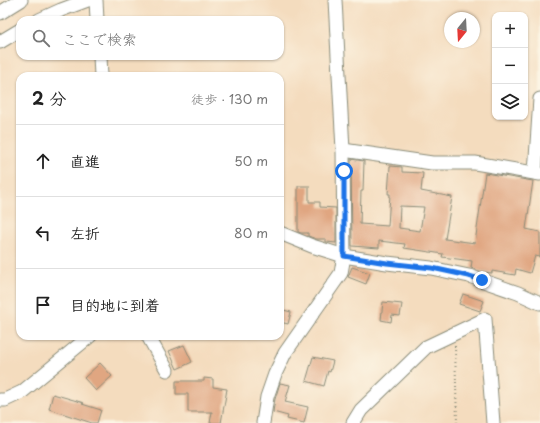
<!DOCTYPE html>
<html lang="ja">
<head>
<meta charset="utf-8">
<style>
  :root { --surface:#fff; --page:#f2f2f2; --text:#222; --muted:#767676; --line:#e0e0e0 }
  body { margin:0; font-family:"Playpen Sans","Klee One",sans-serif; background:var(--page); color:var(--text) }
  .controls { position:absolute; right:12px; top:12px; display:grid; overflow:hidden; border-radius:8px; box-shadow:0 1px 3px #0004 }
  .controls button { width:36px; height:36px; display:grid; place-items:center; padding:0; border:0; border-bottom:1px solid var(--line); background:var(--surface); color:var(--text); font:20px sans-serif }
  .compass { position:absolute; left:444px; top:12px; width:36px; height:36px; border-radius:50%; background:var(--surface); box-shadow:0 1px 3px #0004; rotate:198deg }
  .stop { position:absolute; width:12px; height:12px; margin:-9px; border:3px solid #1a73e8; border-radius:50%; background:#fff }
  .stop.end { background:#1a73e8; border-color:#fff; box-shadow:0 1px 4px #0008 }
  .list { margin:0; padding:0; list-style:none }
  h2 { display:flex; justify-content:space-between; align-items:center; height:52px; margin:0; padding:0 16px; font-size:17px }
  h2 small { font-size:13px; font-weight:400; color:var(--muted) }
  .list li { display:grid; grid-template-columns:26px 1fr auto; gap:12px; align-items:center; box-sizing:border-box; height:72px; padding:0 16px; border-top:1px solid var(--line) }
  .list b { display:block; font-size:15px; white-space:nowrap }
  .list em { font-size:13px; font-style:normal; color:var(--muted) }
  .icon { flex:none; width:22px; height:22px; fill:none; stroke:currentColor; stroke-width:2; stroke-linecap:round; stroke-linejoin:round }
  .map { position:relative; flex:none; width:540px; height:423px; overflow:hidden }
  .search { position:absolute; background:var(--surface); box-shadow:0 1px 3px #0004; left:16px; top:16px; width:268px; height:44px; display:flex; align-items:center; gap:10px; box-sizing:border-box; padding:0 14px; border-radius:12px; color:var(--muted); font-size:15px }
  .panel { position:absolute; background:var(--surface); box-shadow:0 1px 3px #0004; left:16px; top:72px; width:268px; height:268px; border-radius:12px }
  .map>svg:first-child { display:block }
  .building { fill:#e0a681; fill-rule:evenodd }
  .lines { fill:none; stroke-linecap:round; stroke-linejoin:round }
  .minor-casing { stroke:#8a8c79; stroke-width:15 }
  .path { stroke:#8a8c79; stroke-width:2; stroke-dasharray:1 3; stroke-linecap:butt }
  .minor { stroke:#fff; stroke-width:13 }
  .route { stroke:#1a73e8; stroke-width:5 }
</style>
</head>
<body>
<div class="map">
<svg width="540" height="423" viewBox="0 0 540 423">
  <rect width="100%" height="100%" fill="#fcf5e5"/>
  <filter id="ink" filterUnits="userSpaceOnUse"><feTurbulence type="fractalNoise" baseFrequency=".025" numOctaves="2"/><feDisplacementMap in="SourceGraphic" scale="8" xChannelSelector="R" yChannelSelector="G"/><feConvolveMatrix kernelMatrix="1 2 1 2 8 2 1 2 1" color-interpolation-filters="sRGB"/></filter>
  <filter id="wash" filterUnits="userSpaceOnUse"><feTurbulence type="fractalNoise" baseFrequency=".012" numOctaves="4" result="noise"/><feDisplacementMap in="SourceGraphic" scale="16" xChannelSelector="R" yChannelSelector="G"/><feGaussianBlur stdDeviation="0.9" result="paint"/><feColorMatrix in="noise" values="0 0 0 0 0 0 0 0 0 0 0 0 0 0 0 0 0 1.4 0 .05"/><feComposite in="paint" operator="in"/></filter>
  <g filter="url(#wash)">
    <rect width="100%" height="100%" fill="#f4dcbe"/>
    <g id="blocks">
      <!-- building -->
      <g class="building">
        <path d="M351 159 364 161 363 191H361L360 224 388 226 390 194H388L390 166 402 167V172L423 173 421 191 452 197 445 239 475 243 485 173 533 181 526 229 540 232V257L535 256 530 273 516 269 515 275 492 271V273L482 272 471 268 472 261 442 257 443 254 404 248 405 244 379 241V248L352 246ZM400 206 424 207 420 231 399 228Z"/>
        <path d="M298 186H309V202H320V207L336 208V243L327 242H326V239H316L308 236V233H301L298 232Z"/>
        <path d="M352 267 370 273 366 284 348 277Z"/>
        <path d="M463 294 484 301 480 311 459 304Z"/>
        <path d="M383 302 402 304 400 316 392 315 391 322 381 320Z"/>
        <path d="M280 309 291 312 288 324 280 322Z"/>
        <path d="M184 345 192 362 177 369 169 351Z"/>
        <path d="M313 357 333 361 330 372 328 371 324 386 306 381Z"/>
        <path d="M100 363 112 376 96 391 84 378Z"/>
        <path d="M204 378 213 379V387L227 389 221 423H210L212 412H188V394H176V381H204Z"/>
        <path d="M280 383 290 385 285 402 308 407 304 423 287 419 288 416 273 412 275 399Z"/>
        <path d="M53 394 84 403 82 404 101 410 97 423H92L49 409Z"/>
      </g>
    </g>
  </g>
  <g filter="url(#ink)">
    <use href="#blocks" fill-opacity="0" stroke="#8a8c79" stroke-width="1"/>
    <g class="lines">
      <defs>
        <g id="minor">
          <path d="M96 0 97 20"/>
          <path d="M0 13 21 0"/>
          <path d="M39 20 61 10 88 0"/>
          <path d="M0 42 20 30"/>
          <path d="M100 56 101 76"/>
          <path d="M343 150 432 163H475L540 174"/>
          <path d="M535 173 540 99"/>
          <path d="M280 233 312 246 344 256 387 263 431 268 469 276 518 293 540 303"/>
          <path d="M148 336 167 370"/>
          <path d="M0 400H5L22 392 90 336"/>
          <path d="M263 423 267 397 275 374 285 353 341 273 344 256 343 150 335 0"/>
          <path d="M353 423 361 410 426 347 485 319 493 423"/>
        </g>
      </defs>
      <!-- minor casing -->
      <use href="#minor" class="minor-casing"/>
      <!-- path -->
      <path class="path" d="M455 346 457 423"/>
      <!-- minor -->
      <use href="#minor" class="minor"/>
    </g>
  </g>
  <g class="lines" filter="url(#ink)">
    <!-- route -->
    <path class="route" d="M344 171V256L387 263 432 268 469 276 482 280"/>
  </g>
</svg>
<div class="controls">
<button>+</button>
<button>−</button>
<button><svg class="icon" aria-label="layers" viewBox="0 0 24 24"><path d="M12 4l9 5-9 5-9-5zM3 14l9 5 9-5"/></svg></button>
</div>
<svg class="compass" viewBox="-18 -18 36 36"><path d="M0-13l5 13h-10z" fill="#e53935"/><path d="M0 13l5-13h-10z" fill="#767676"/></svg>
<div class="stop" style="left:344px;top:171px"></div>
<div class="stop end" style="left:482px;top:280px"></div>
<div class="search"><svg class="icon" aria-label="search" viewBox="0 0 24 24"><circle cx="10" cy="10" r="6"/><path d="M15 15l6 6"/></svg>ここで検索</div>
<section class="panel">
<h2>2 分<small>徒歩 · 130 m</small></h2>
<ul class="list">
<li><svg class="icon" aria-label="ahead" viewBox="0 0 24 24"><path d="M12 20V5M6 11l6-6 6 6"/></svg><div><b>直進</b></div><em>50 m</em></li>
<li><svg class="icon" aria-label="left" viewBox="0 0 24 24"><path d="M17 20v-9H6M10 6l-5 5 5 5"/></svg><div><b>左折</b></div><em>80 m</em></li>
<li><svg class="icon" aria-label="arrive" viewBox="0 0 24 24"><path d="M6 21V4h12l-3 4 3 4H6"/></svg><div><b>目的地に到着</b></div></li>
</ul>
</section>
</div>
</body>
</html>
